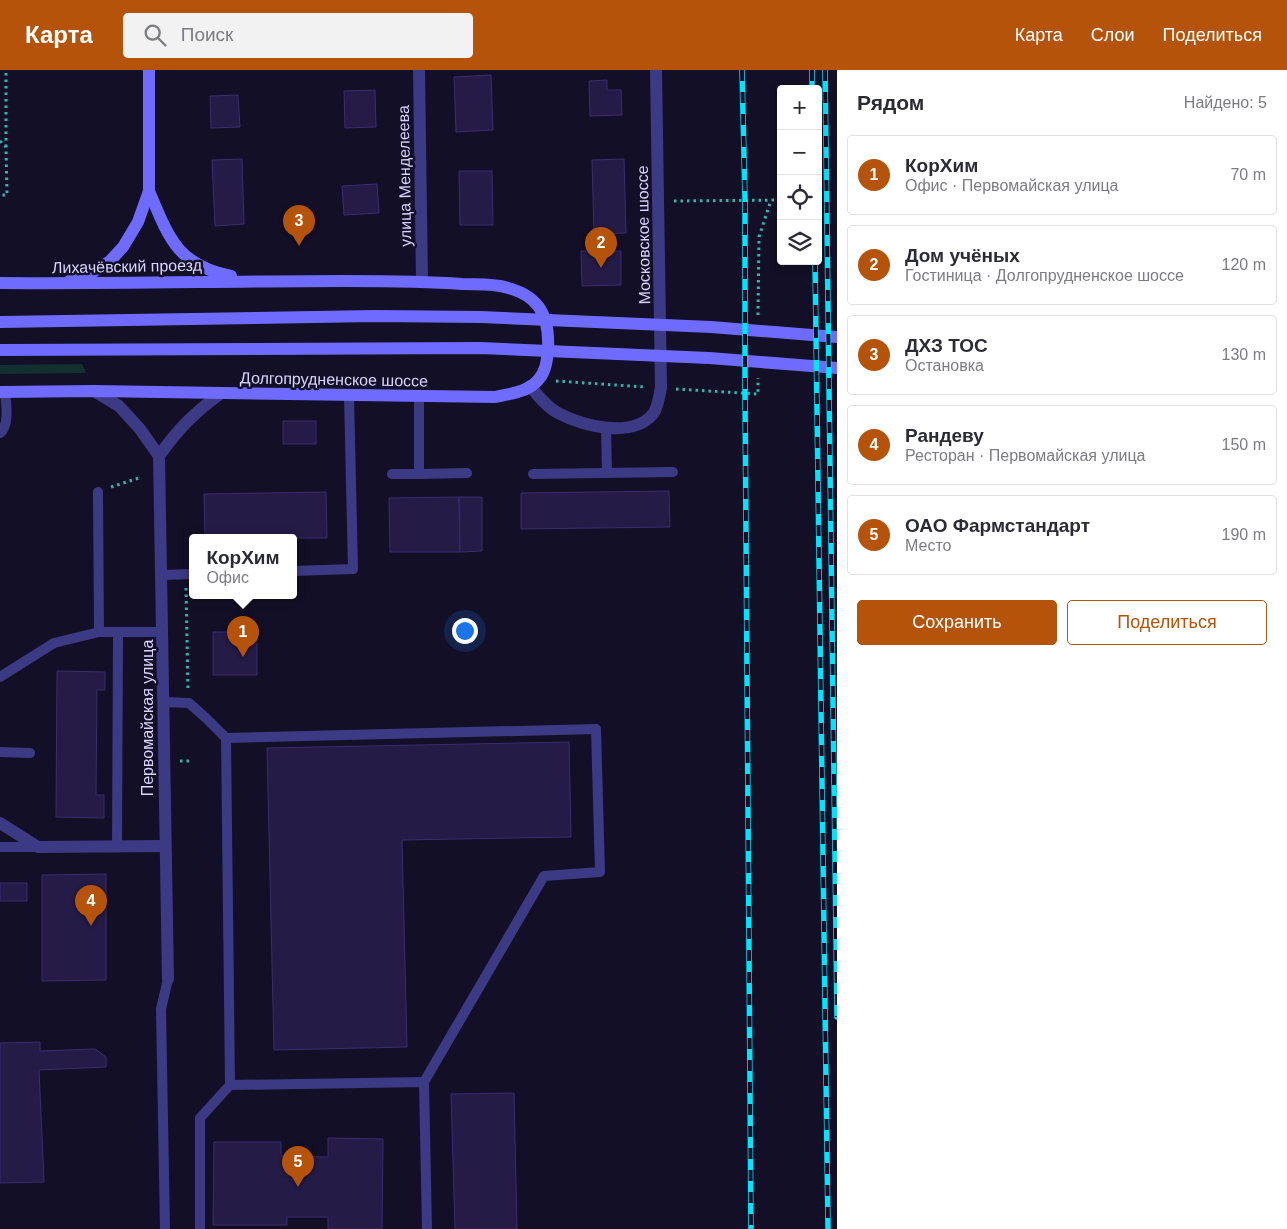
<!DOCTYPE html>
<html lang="ru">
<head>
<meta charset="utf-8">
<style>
  :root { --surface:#fff; --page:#f2f2f3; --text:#2b2b33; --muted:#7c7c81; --line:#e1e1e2; --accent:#b45309 }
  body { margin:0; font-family:Helvetica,sans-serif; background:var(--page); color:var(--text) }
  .controls { position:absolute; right:15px; top:15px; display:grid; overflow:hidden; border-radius:5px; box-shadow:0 2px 8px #0003 }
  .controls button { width:45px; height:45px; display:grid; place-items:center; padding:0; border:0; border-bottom:1px solid var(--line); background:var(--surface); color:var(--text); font:25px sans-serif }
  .you { position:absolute; left:464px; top:560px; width:18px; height:18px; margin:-12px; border:4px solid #fff; border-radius:50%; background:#1a73e8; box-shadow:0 0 0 8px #1a73e833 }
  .badge { display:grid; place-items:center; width:32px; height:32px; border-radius:50%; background:var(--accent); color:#fff; font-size:16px; font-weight:700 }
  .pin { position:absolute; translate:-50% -41px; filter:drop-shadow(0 1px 2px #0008) }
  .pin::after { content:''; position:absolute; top:26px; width:18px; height:15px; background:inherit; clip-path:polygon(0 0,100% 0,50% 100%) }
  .popup { position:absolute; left:189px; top:464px; width:108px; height:65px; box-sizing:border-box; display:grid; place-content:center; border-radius:5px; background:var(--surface); filter:drop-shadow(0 1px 4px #0005); font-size:16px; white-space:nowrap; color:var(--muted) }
  .popup b { font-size:19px; color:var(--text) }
  .popup::after { content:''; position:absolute; left:50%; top:100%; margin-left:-10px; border:10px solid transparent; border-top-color:var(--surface) }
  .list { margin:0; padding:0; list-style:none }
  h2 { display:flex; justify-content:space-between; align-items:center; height:65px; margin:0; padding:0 20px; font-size:21px }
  h2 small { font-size:16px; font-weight:400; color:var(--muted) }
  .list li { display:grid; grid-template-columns:32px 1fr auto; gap:15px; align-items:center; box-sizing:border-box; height:80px; margin:0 10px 10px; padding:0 10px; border:1px solid var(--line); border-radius:5px }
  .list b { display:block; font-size:19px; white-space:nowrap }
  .list p { margin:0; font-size:16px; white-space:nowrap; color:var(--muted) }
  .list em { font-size:16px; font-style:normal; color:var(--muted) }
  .actions { display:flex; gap:10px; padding:15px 20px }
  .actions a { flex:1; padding:11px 0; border:1px solid var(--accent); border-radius:5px; text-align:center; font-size:18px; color:var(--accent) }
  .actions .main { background:var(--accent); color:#fff }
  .icon { flex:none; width:28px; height:28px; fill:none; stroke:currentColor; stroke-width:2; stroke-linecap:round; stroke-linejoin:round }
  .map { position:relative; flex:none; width:837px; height:1159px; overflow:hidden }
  header { display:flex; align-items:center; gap:30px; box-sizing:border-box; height:70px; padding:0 25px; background:var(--accent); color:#fff }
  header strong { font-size:24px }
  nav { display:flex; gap:28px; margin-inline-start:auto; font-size:18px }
  .search { width:350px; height:45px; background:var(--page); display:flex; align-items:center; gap:12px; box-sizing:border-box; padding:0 18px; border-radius:5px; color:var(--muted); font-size:19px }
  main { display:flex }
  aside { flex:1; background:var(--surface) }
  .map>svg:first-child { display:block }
  .green { fill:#12302f }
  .building { fill:#241b47; stroke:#3b2d73 }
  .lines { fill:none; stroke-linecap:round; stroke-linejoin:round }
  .path { stroke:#2fb8b0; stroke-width:3; stroke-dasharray:2.5 4; stroke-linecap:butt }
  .lane { stroke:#3d3a85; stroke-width:10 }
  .street { stroke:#3d3a85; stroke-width:12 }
  .secondary { stroke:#6f6bff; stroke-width:12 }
  .rail-casing { stroke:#00e5ff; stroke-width:5.5 }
  .rail { stroke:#130f26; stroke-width:4; stroke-dasharray:11; stroke-linecap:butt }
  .labels { text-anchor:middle; stroke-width:5; stroke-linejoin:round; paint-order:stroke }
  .street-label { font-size:16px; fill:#d9d4ff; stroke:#130f26 }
</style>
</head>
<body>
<header>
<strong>Карта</strong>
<div class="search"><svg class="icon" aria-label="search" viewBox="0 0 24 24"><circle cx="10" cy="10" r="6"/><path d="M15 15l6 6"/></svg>Поиск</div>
<nav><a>Карта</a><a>Слои</a><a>Поделиться</a></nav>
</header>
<main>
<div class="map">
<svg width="837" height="1159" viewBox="0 0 837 1159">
  <rect width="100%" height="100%" fill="#130f26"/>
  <!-- green -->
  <path class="green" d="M82 294 86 303 0 304V295Z"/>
  <!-- building -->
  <g class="building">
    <path d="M491 5 493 60 456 62 454 7Z"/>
    <path d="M607 10V20H621L622 45 590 46 589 11Z"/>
    <path d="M375 20 376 57 345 58 344 21Z"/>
    <path d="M238 25 240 57 211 58 210 26Z"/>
    <path d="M242 89 244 154 215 156 212 90Z"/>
    <path d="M624 89 626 163 594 164 592 90Z"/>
    <path d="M459 101H492L493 155H460Z"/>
    <path d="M377 114 379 143 344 145 342 116Z"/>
    <path d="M581 181H621V215L582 216Z"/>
    <rect x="283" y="351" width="33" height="23"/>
    <path d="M669 421 670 457 521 459V423Z"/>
    <path d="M326 422 327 468H205L204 424Z"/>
    <path d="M459 427 460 482H390L389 428Z"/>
    <path d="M459 427H482V481L460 482Z"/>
    <rect x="213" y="562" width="44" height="43"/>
    <path d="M57 601 105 602V620H97L96 725H104V748L56 747Z"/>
    <path d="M569 672 571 767 402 770 407 977 274 980 267 678Z"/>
    <path d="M106 804V910L42 911V805Z"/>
    <rect x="0" y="813" width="27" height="18"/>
    <path d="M40 972V981L95 979 106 987V997L39 1000 44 1112 0 1113V973Z"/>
    <path d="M514 1023 517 1159H455L451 1024Z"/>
    <path d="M328 1068 383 1069 382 1159H328V1147H287V1155H213L214 1072H281V1086L328 1087Z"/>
  </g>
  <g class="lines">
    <!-- path -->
    <g class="path">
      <path d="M0 71 6 77 7 125H0"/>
      <path d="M6 77V0"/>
      <path d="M674 131 781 130"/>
      <path d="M758 245 759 167 771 130"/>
      <path d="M556 311 645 317"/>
      <path d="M676 319 758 324V308"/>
      <path d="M111 417 139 408"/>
      <path d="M186 518 188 619"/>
      <path d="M180 691H190"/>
    </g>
    <!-- lane -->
    <g class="lane">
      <path d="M419 326V404L467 403"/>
      <path d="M606 357 607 403"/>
      <path d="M0 363C10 355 6 333 5 322"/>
      <path d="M392 404H419"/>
      <path d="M533 404 673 402"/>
      <path d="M98 422 99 562H163"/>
      <path d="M293 501 353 499 349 326"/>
      <path d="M162 505 193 504"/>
      <path d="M0 607 54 573 99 562"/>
      <path d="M164 632 189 633 206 648 226 668 230 1015 424 1012 427 1159"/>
      <path d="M226 668 596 659 600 802 544 806 424 1012"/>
      <path d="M0 682 30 683"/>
      <path d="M117 776 118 562"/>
      <path d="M0 777H38"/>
      <path d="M165 1159 161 939 168 909"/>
      <path d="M200 1159V1048L230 1015"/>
    </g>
    <!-- street -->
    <g class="street">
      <path d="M419 0 422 211"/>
      <path d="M530 316C538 326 547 337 558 343 583 356 632 369 653 344 658 338 659 326 661 318L656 0"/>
      <path d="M94 321 119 336 140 359 159 386 168 909"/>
      <path d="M159 386C178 359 194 343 220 324"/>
      <path d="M0 753 38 777 165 776"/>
    </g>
    <!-- secondary -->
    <g class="secondary">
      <path d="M149 121C169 168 177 195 231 206"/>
      <path d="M69 211 93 202 110 191 123 177 138 152 149 121V0"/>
      <path d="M0 213C115 214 230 211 345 211 384 211 423 211 462 214 475 214 488 214 500 216 537 223 550 243 548 280 547 290 546 301 539 309 529 322 509 324 495 327L94 321 0 322"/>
      <path d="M0 252 375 246 481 247 711 257 837 267"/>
      <path d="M0 280 480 278 709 288 837 298"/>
    </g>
    <defs>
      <g id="rail">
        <path d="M742 0 745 130V324L751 1159"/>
        <path d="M812 0V19"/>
        <path d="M825 0 837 947"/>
        <path d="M815 191 828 1159"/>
      </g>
    </defs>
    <!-- rail casing -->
    <use href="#rail" class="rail-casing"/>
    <!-- rail -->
    <use href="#rail" class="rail"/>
  </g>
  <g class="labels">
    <!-- street labels -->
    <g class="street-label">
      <text transform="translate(404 106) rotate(-91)" y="6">улица Менделеева</text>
      <text transform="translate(643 165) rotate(-91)" y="6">Московское шоссе</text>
      <text transform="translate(127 196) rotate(-1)" y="6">Лихачёвский проезд</text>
      <text transform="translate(334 309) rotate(1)" y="6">Долгопрудненское шоссе</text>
      <text transform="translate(147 648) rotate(-90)" y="6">Первомайская улица</text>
    </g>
  </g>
</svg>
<div class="controls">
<button>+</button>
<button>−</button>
<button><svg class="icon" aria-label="locate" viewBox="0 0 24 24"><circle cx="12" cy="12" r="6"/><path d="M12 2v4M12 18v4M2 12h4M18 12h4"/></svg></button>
<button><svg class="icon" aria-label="layers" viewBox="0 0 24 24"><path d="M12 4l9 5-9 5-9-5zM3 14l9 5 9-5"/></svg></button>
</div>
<div class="you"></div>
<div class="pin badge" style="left:243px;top:587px">1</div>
<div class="popup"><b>КорХим</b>Офис</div>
<div class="pin badge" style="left:601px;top:198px">2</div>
<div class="pin badge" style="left:299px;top:176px">3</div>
<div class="pin badge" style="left:91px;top:856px">4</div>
<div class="pin badge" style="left:298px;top:1117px">5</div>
</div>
<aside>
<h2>Рядом<small>Найдено: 5</small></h2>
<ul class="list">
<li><span class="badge">1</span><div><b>КорХим</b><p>Офис · Первомайская улица</p></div><em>70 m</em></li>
<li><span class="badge">2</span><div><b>Дом учёных</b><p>Гостиница · Долгопрудненское шоссе</p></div><em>120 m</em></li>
<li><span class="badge">3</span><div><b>ДХЗ ТОС</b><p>Остановка</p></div><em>130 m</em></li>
<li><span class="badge">4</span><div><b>Рандеву</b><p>Ресторан · Первомайская улица</p></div><em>150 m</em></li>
<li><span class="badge">5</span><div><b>ОАО Фармстандарт</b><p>Место</p></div><em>190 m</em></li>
</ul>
<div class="actions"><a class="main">Сохранить</a><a>Поделиться</a></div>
</aside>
</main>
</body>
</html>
